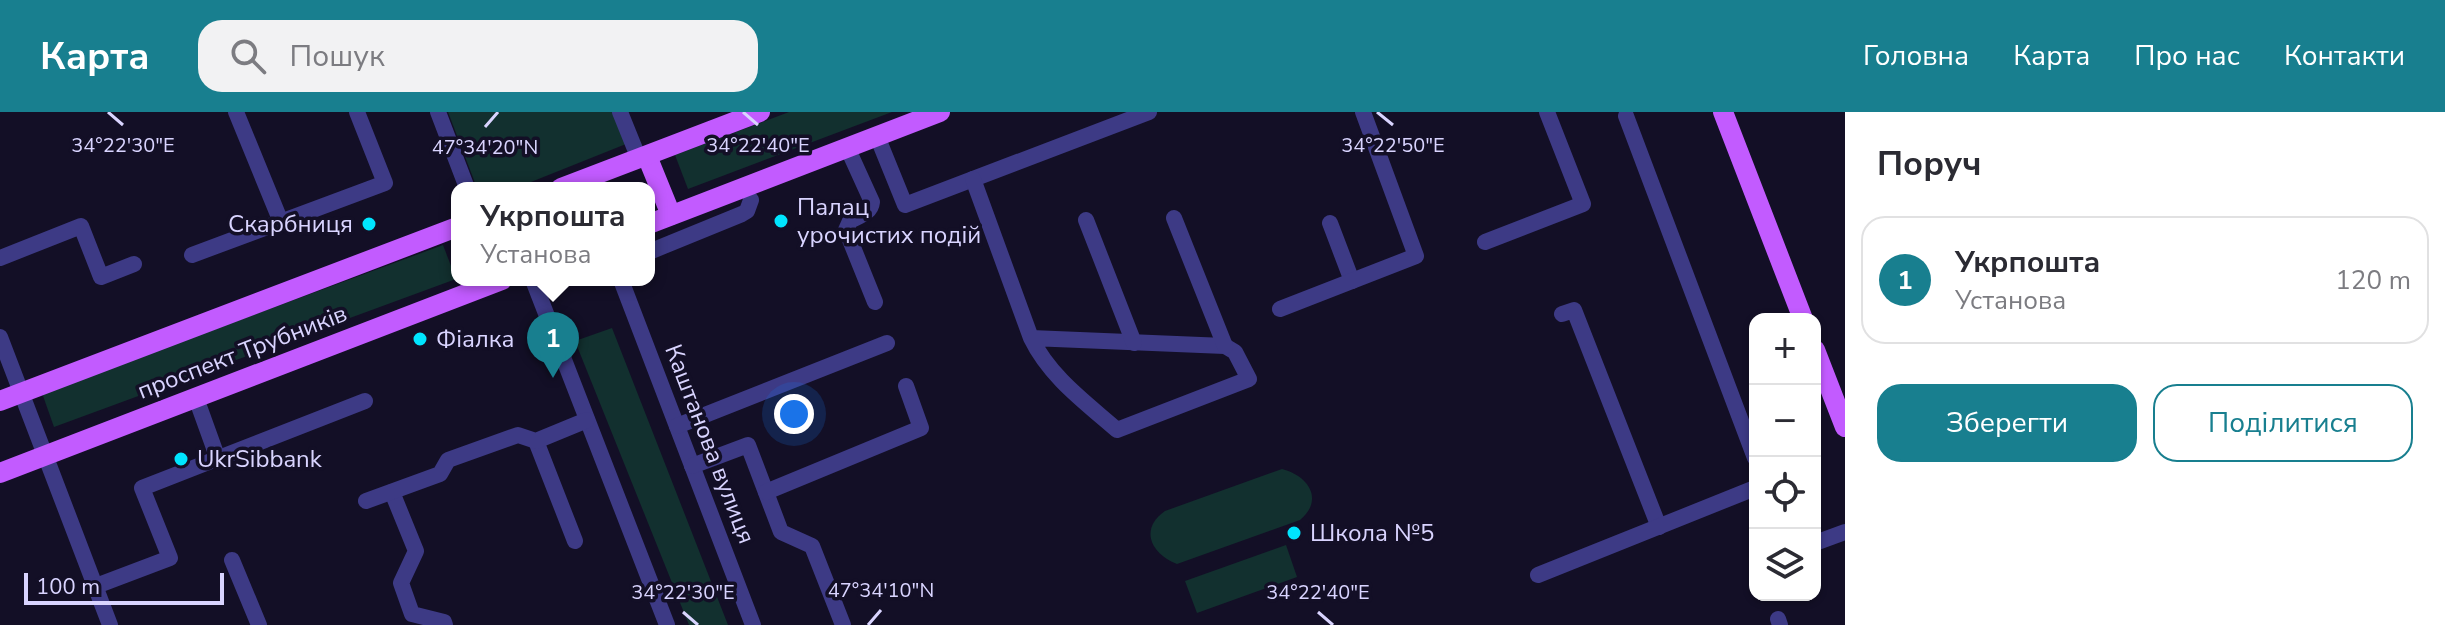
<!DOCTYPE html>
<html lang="uk">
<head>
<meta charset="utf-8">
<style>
  :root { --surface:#fff; --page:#f2f2f3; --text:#2b2b33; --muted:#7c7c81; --line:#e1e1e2; --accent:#187f8f }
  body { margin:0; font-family:"Nunito Sans",sans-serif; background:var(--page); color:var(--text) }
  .controls { position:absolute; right:24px; bottom:24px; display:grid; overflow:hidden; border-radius:16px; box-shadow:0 2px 6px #0004 }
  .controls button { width:72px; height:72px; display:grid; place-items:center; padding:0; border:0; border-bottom:2px solid var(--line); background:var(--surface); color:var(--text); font:40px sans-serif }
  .scale { position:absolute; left:24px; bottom:20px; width:200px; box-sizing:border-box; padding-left:8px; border:4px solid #d9d4ff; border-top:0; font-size:22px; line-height:28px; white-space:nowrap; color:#d9d4ff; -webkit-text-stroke:6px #130f26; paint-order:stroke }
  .you { position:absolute; left:794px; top:302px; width:28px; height:28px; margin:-20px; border:6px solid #fff; border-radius:50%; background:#1a73e8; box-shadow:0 0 0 12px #1a73e833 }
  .badge { display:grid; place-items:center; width:52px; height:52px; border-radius:50%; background:var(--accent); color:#fff; font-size:26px; font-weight:700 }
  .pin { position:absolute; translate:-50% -66px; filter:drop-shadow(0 2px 4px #0008) }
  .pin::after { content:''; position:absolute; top:42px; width:28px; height:24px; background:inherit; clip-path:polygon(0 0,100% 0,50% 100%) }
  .popup { position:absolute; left:451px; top:70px; width:204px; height:104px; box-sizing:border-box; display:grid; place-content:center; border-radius:16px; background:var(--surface); filter:drop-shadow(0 2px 6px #0005); font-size:26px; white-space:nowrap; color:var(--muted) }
  .popup b { font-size:30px; color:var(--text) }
  .popup::after { content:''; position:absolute; left:50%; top:100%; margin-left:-16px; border:16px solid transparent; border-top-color:var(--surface) }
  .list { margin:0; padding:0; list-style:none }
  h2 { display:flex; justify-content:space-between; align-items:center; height:104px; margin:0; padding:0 32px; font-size:34px }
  h2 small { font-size:26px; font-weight:400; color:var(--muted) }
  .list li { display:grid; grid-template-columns:52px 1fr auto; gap:24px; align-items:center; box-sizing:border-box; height:128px; margin:0 16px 16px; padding:0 16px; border:2px solid var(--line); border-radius:24px }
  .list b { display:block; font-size:30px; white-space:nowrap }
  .list p { margin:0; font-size:26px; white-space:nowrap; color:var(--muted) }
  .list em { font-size:26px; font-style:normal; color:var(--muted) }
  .actions { display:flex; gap:16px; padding:24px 32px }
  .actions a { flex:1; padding:18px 0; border:2px solid var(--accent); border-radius:24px; text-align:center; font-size:28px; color:var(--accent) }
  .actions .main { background:var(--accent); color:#fff }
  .icon { flex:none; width:44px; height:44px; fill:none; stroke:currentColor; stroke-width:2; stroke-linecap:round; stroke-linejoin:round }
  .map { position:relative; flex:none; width:1845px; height:513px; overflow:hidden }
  header { display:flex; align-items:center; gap:48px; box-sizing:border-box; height:112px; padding:0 40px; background:var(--accent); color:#fff }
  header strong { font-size:38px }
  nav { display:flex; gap:44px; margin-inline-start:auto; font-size:28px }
  .search { width:560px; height:72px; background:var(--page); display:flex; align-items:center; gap:20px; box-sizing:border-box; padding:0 28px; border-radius:24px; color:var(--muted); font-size:30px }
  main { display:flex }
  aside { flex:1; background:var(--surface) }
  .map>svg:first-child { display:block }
  .green { fill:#12302f }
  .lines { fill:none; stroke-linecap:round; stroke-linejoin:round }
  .minor { stroke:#3d3a85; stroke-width:16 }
  .major { stroke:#c25bff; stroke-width:20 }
  .ticks { fill:none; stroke:#d9d4ff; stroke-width:3 }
  .poi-dot { fill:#00e5ff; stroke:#130f26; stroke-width:3 }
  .labels { text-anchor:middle; stroke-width:7; stroke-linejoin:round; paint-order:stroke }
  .poi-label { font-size:24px; fill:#d9d4ff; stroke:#130f26; text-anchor:start }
  .street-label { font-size:24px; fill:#d9d4ff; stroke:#130f26 }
  .ticks-label { font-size:20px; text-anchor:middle; fill:#d9d4ff; stroke:#130f26; stroke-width:7; stroke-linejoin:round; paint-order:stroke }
</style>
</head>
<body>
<header>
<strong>Карта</strong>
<div class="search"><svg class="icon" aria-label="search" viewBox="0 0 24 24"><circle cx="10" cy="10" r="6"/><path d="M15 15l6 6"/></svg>Пошук</div>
<nav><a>Головна</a><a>Карта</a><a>Про нас</a><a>Контакти</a></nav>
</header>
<main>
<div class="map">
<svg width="1845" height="513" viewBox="0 0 1845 513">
  <rect width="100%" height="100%" fill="#130f26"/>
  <!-- green -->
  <g class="green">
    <path d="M448 0H614L626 32 516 76H477Z"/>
    <path d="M789 0H892L688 77 675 43Z"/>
    <path d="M443 133 456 167 54 315 42 281Z"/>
    <path d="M612 216 728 513H689L575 229Z"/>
    <path d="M1282 357C1309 364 1324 388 1300 408L1177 452C1151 442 1139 417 1165 399Z"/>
    <path d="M1286 433 1297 465 1197 501 1185 469Z"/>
  </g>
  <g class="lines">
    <!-- minor -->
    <g class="minor">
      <path d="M236 0 281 110"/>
      <path d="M438 0 467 76"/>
      <path d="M620 0 639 47"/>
      <path d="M1626 4 1755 346"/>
      <path d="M877 24 905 93 1149 0"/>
      <path d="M847 35 872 90C871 101 859 104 850 109L846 118 875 190"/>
      <path d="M973 67 1031 226 1225 234 1235 240 1249 267 1117 318C1085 290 1050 265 1031 226"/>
      <path d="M1174 106 1225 234"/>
      <path d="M1086 108 1134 231"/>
      <path d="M1330 111 1352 169"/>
      <path d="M1485 130 1583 92 1547 0"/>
      <path d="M649 140 742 102 747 99 751 88"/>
      <path d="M192 143 385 71 357 0"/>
      <path d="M0 146 81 114 101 165 134 152"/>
      <path d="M533 168 667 513"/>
      <path d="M621 168 753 513"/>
      <path d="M1280 197 1416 144 1363 0"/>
      <path d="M1562 202 1574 198 1659 415"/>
      <path d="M0 225 110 513"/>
      <path d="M196 286 218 347"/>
      <path d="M677 314 887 231"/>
      <path d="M536 329 575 429"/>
      <path d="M692 354 748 333 781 420 812 434 843 513"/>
      <path d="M392 380 416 439 401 471 412 502 444 510 445 513"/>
      <path d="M766 380 921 316 906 274"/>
      <path d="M366 389 440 362 448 348 518 323 536 329 587 308"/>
      <path d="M1815 431 1845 420"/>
      <path d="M232 448 259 513"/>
      <path d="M1538 463 1755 376"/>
      <path d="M96 474 170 446 142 376 365 289"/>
      <path d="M1778 507 1780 513"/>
    </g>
    <!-- major -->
    <g class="major">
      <path d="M1723 0 1803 207"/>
      <path d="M647 44 671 103"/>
      <path d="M561 76 760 0"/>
      <path d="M649 112 940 0"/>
      <path d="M1815 238 1845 315"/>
      <path d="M0 289 457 115"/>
      <path d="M0 361 502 168"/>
    </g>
  </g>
  <!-- ticks -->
  <path class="ticks" d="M108 0 123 13M743 0 758 13M1377 0 1393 13M485 15 498 0M683 500 698 513M1318 500 1333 513M868 513 881 498"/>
  <!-- markers -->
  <g class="poi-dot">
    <circle cx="781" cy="109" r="8"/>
    <circle cx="369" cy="112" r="8"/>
    <circle cx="420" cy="227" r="8"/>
    <circle cx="181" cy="347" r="8"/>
    <circle cx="1294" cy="421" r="8"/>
  </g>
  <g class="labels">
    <!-- poi labels -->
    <g class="poi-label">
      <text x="797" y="103">Палац<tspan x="797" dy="28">урочистих подій</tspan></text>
      <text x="353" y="120" text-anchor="end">Скарбниця</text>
      <text x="436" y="235">Фіалка</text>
      <text x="197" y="355">UkrSibbank</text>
      <text x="1310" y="429">Школа №5</text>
    </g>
    <!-- street labels -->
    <g class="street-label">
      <text transform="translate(242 240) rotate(-21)" y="8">проспект Трубників</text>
      <text transform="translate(710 332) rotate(69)" y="8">Каштанова вулиця</text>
    </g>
  </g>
  <g class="ticks-label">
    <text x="123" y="40">34°22'30"E</text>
    <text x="758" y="40">34°22'40"E</text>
    <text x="1393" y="40">34°22'50"E</text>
    <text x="485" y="42">47°34'20"N</text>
    <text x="881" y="485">47°34'10"N</text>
    <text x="683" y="487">34°22'30"E</text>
    <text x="1318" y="487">34°22'40"E</text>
  </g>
</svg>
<div class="controls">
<button>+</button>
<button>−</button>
<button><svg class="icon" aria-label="locate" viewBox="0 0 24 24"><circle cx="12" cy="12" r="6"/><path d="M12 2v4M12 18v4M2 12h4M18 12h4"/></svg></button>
<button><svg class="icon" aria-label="layers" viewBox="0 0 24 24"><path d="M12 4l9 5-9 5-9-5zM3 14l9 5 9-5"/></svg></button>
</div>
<div class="scale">100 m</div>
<div class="you"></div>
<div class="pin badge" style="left:553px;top:266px">1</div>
<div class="popup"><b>Укрпошта</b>Установа</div>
</div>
<aside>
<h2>Поруч<small></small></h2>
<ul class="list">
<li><span class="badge">1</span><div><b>Укрпошта</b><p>Установа</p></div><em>120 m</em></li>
</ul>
<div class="actions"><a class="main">Зберегти</a><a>Поділитися</a></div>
</aside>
</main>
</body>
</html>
